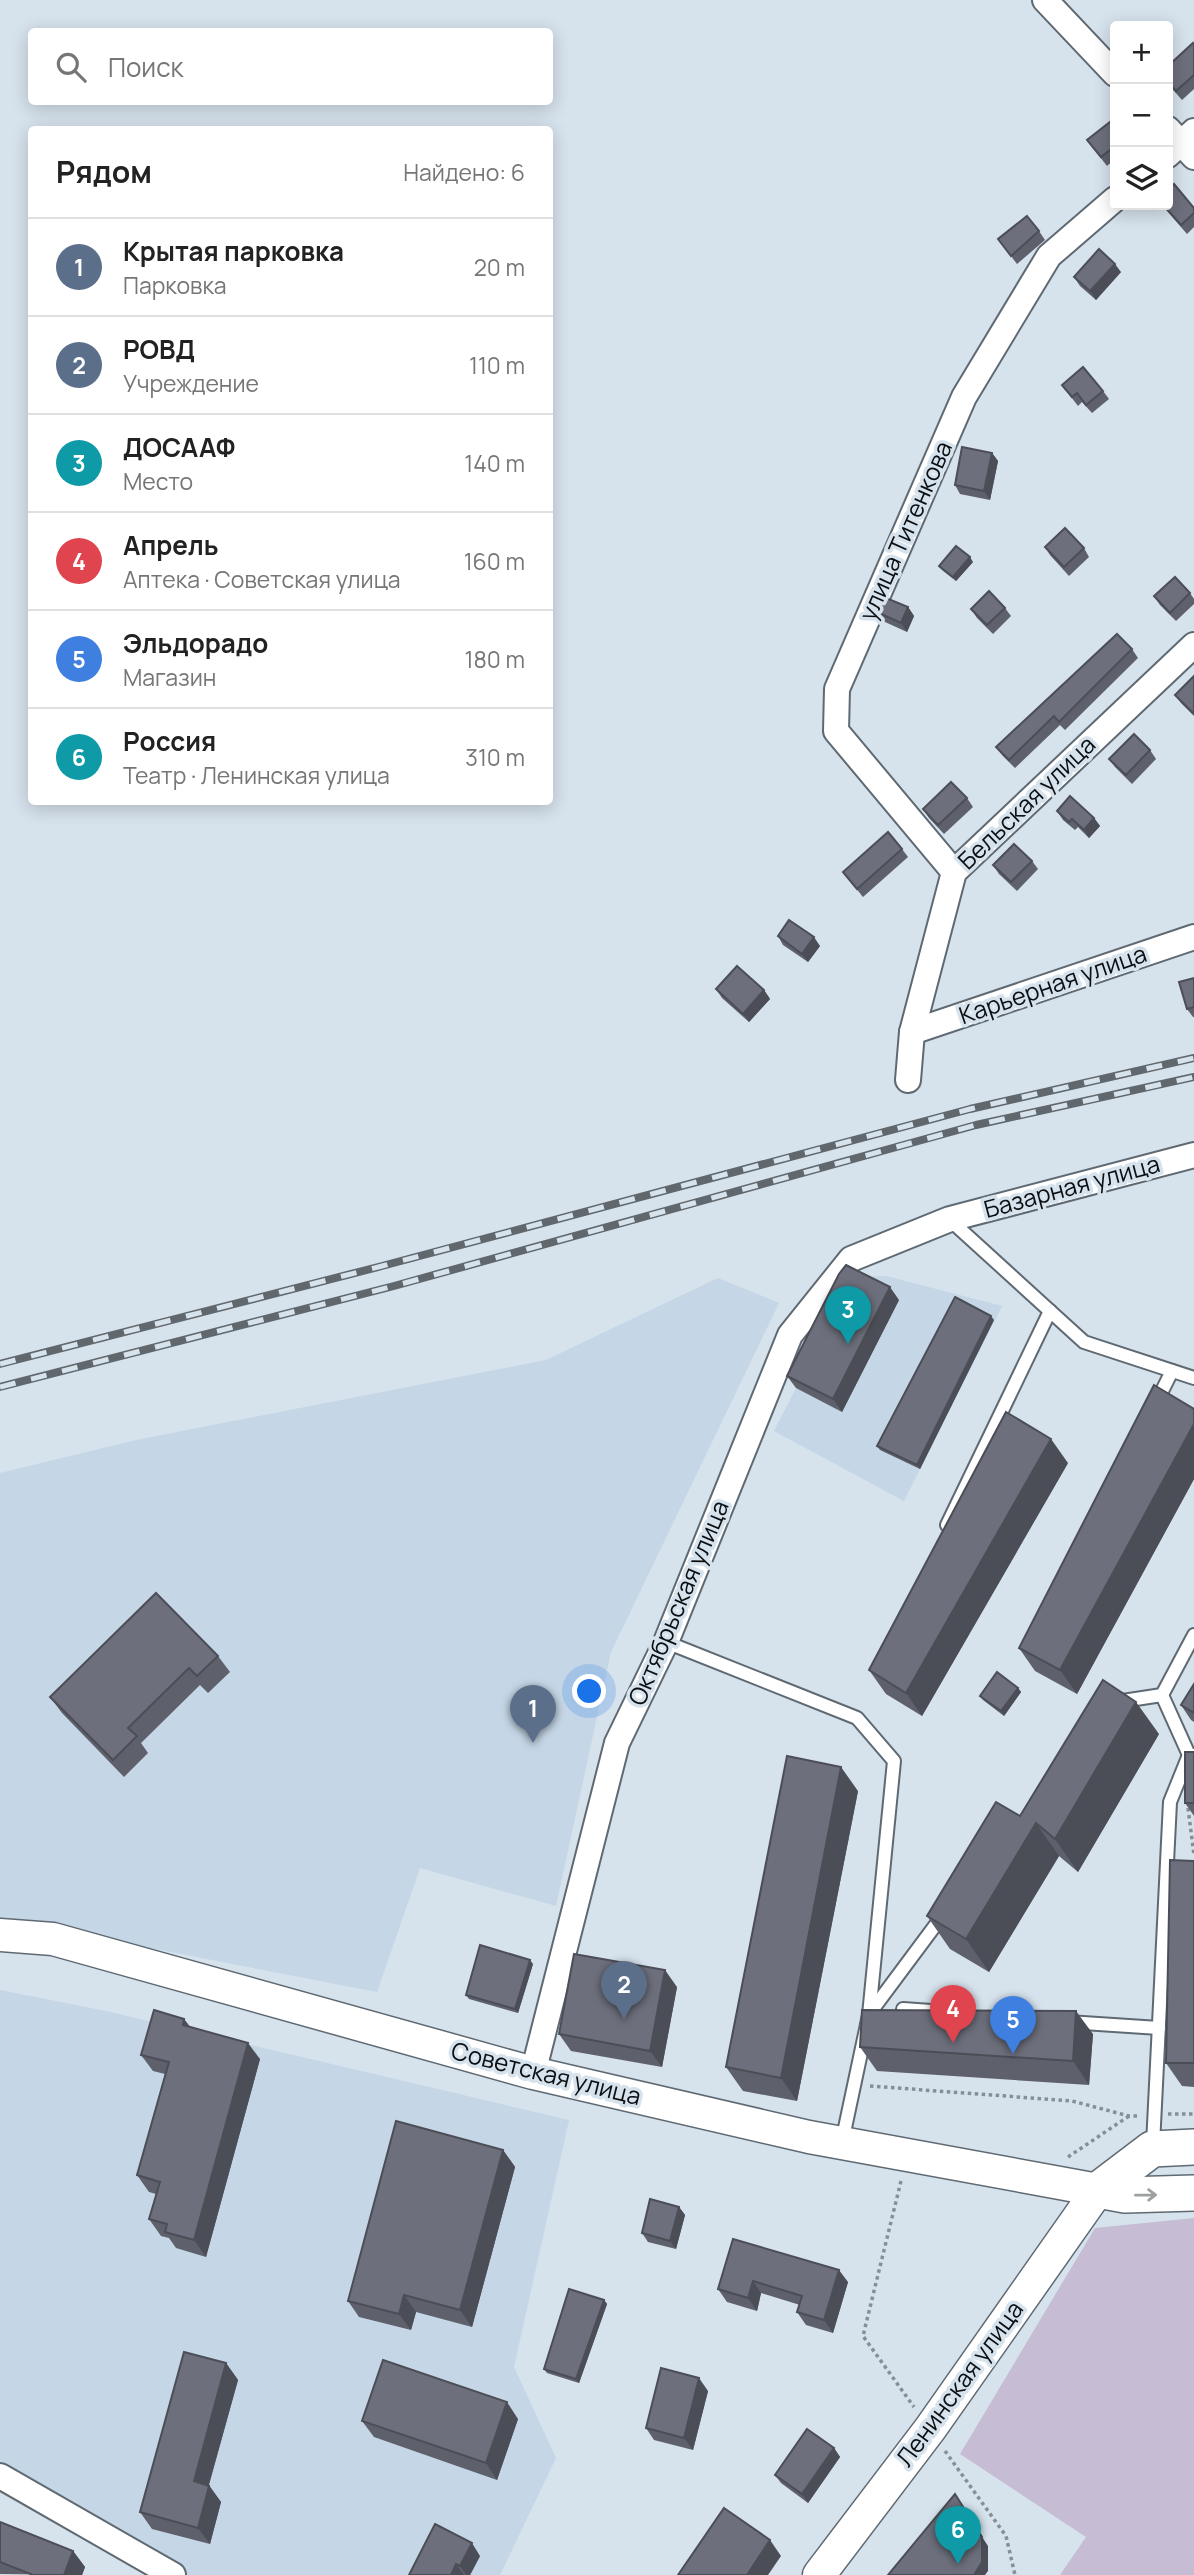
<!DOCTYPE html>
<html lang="ru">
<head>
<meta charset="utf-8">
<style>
  :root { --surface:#fff; --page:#f6f6f6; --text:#222; --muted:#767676; --line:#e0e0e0; --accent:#db2777 }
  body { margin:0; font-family:Manrope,sans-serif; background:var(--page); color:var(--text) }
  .controls { position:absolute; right:21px; top:21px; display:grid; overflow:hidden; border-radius:7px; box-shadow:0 4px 18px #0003 }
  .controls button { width:63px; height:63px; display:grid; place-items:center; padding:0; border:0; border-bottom:2px solid var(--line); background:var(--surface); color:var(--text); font:35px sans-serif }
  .you { position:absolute; left:590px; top:1692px; width:24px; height:24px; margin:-18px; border:5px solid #fff; border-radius:50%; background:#1a73e8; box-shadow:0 0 0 10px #1a73e833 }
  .badge { display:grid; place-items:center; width:46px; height:46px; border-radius:50%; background:var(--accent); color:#fff; font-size:23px; font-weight:700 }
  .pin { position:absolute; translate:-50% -58px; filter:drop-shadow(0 2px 4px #0008) }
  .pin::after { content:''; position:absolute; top:37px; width:24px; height:21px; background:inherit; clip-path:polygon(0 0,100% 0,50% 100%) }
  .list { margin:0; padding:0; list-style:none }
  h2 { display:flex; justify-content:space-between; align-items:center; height:91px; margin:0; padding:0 28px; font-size:30px }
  h2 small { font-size:23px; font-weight:400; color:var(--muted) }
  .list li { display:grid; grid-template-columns:46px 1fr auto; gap:21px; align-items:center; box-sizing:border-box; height:98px; padding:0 28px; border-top:2px solid var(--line) }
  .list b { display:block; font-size:26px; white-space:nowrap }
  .list p { margin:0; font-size:23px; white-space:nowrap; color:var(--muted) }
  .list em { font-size:23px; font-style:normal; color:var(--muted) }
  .icon { flex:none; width:38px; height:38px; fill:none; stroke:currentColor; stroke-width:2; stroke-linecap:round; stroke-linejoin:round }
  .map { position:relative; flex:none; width:1194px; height:2575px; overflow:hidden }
  .search { position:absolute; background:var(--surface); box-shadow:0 4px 18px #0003; left:28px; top:28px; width:525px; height:77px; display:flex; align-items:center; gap:18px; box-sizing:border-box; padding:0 24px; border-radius:7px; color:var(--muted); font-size:26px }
  .panel { position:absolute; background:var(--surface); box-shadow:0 4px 18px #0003; left:28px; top:126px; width:525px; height:679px; border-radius:7px }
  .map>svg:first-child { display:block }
  .built { fill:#c5d6e6 }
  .green { fill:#c6bcd4 }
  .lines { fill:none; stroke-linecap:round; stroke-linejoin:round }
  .service-casing { stroke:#5f6972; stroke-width:16 }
  .minor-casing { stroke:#5f6972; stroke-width:28 }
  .tertiary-casing { stroke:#5f6972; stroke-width:35 }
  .secondary-casing { stroke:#5f6972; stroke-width:38 }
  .path { stroke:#868f96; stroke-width:3.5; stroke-dasharray:3.5 3.5; stroke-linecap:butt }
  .service { stroke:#fff; stroke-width:12 }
  .minor { stroke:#fff; stroke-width:24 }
  .tertiary { stroke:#fff; stroke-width:32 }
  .secondary { stroke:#fff; stroke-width:35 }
  .rail-casing { stroke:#60676d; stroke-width:8 }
  .rail { stroke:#d6e2ec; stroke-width:5; stroke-dasharray:16; stroke-linecap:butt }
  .wall { fill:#5e606b }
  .shaded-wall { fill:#4c4e57 }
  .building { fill:#6d707c; stroke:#4c4e57; stroke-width:2 }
  .oneway { stroke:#9d9fa0 }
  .labels { text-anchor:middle; stroke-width:7; stroke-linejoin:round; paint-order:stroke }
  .street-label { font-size:24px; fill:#0b0f12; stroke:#d6e2ec }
</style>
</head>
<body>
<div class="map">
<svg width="1194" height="2575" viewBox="0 0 1194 2575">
  <rect width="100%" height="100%" fill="#d6e2ec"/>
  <!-- built -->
  <g class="built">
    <path d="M886 1276 1002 1306 904 1501 774 1431 853 1277Z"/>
    <path d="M718 1278 779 1303 611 1652 556 1906 420 1868 377 1992 0 1919V1473L136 1440 546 1360Z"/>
    <path d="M0 1990 106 2011 569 2120 514 2367 556 2458 500 2575H185L0 2474Z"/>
  </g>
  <!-- green -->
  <path class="green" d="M1194 2218V2575H1060L1086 2537 960 2454 1095 2228Z"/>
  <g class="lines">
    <defs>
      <g id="service">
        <path d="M950 1220 1084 1342 1194 1378"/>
        <path d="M1155 1405 1172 1371"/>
        <path d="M947 1525 1050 1311"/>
        <path d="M666 1642 857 1718 894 1761 869 2015 842 2142"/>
        <path d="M1162 1695 1194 1635"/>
        <path d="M1116 1702 1162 1695 1189 1755"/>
        <path d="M903 2009 931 2011"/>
        <path d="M870 2013 943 1915"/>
        <path d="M1068 2022 1159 2028"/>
        <path d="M1153 2145 1170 1802 1189 1755H1193"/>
      </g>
      <g id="minor">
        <path d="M1045 0 1115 74"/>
        <path d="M1168 129 1194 157"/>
        <path d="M1168 155 1194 131"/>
        <path d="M954 872 836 731 837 689 964 397 1049 256 1115 199"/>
        <path d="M912 1032 1194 937"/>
        <path d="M908 1080 912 1032 954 872 1194 645"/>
        <path d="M533 2073 617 1743 666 1642 790 1335 851 1259 950 1219 1194 1155"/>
        <path d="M0 2476 173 2575"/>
      </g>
      <path id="tertiary" d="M0 1935 53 1939 533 2073 809 2137 1098 2190 930 2429 819 2575"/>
      <g id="secondary">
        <path d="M1098 2190 1152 2149 1194 2147"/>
        <path d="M1098 2190 1125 2195 1194 2193"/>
      </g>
    </defs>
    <!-- service casing -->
    <use href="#service" class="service-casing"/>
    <!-- minor casing -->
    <use href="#minor" class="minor-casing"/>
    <!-- tertiary casing -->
    <use href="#tertiary" class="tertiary-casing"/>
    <!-- secondary casing -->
    <use href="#secondary" class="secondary-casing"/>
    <!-- path -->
    <g class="path">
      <path d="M1188 1808 1194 1855"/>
      <path d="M870 2086 1072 2101 1129 2116H1139"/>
      <path d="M1168 2114H1194"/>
      <path d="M1068 2157 1129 2116"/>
      <path d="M901 2181 863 2336 914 2407"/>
      <path d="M945 2451 1006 2536 1015 2575"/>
    </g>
    <!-- service -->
    <use href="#service" class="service"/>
    <!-- minor -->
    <use href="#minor" class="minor"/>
    <!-- tertiary -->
    <use href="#tertiary" class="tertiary"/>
    <!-- secondary -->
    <use href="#secondary" class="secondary"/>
    <defs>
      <g id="rail">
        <path d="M0 1364 382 1266 970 1109 1194 1058"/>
        <path d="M0 1387 394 1286 976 1125 1194 1077"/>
      </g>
    </defs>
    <!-- rail casing -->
    <use href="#rail" class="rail-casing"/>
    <!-- rail -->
    <use href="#rail" class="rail"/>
  </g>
  <!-- wall -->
  <g class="wall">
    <path d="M1194 45V89L1182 100 1168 84V66Z"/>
    <path d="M1115 119V159L1107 166 1087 140Z"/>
    <path d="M1162 205 1194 208V227L1187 234Z"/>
    <path d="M1039 231 1045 240 1017 264 998 239Z"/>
    <path d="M1121 272 1096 300 1080 286 1074 277Z"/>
    <path d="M1062 385 1103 391 1109 399 1092 413 1082 402 1078 406Z"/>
    <path d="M992 453 998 461 990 500 960 494 955 485Z"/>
    <path d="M1045 547 1084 548 1089 557 1069 576 1050 555Z"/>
    <path d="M973 562 956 581 942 570 939 566Z"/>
    <path d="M1190 593 1194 599V604L1176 621 1160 605 1154 596Z"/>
    <path d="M908 607 914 616 907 632 885 622 879 613Z"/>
    <path d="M1005 608 1011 616 993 634 977 618 971 609Z"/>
    <path d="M1132 649 1138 658 1065 730 1060 725 1015 768 1002 755 996 747Z"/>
    <path d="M1194 676V716L1181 703 1175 695Z"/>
    <path d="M1150 750 1156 759 1132 784 1115 767 1109 759Z"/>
    <path d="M967 798 973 807 944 834 929 818 923 809Z"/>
    <path d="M1057 811 1094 818 1100 826 1089 838 1078 827 1075 830 1063 820Z"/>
    <path d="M902 849 908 857 863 897 843 872Z"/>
    <path d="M1032 861 1038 869 1017 891 999 874 993 865Z"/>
    <path d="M778 936 820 946 808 962 783 945Z"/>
    <path d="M1194 978V1017H1193L1187 1009Z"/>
    <path d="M716 989 764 990 770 999 749 1022 722 998Z"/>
    <path d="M899 1300 842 1412 796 1388 787 1376Z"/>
    <path d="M994 1320 920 1469 880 1450 877 1446Z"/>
    <path d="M1194 1409V1479L1077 1694 1035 1671 1019 1648Z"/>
    <path d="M1068 1463 922 1716 886 1694 869 1670Z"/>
    <path d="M218 1656 230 1672 208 1693 200 1685 141 1743 148 1753 124 1777 62 1713 50 1697Z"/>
    <path d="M1194 1684V1722L1191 1720 1181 1705Z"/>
    <path d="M1018 1688 1021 1692 1004 1716 983 1700 980 1696Z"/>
    <path d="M1159 1734 1078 1872 1059 1856 989 1972 950 1949 927 1916 1020 1816Z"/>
    <path d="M1194 1752V1816L1185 1803Z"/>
    <path d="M858 1791 797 2101 743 2091 726 2067Z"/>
    <path d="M1194 1861V2087L1182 2086 1166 2063Z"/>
    <path d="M533 1964 518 2013 469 1999 466 1995Z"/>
    <path d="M677 1987 662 2067 571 2051 559 2034Z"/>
    <path d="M184 2019 190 2027 260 2059 206 2257 176 2248 169 2238 161 2236 149 2219 156 2194 149 2192 137 2175 165 2074 153 2071 141 2055Z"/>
    <path d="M1093 2034 1089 2085 877 2071 860 2047Z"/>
    <path d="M503 2150 515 2167 472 2327 416 2312 411 2330 359 2317 348 2301Z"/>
    <path d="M679 2207 685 2215 676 2249 648 2242 642 2233Z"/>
    <path d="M733 2239 848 2282 833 2333 806 2325 797 2312 800 2305 761 2293 757 2311 727 2302 718 2289Z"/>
    <path d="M604 2300 607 2304 579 2383 547 2373 544 2369Z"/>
    <path d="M226 2363 238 2380 209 2485 221 2502 210 2544 152 2529 140 2512Z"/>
    <path d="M708 2391 693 2450 654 2440 646 2428Z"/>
    <path d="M518 2419 497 2480 374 2437 362 2421Z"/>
    <path d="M834 2448 840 2457 808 2503 781 2483 775 2475Z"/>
    <path d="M0 2522 73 2551 85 2567 82 2575 0 2574Z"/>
    <path d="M480 2556 470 2575H409Z"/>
  </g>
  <!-- shaded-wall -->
  <g class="shaded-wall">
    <path d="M1115 264 1121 272 1096 300 1090 291Z"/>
    <path d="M992 453 998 461 990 500 984 491Z"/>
    <path d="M970 557 973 562 956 581 953 577Z"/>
    <path d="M908 607 914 616 907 632 901 623Z"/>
    <path d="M1094 818 1100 826 1089 838 1084 830Z"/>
    <path d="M814 937 820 946 808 962 802 954Z"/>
    <path d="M764 990 770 999 749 1022 743 1014Z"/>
    <path d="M890 1287 899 1300 842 1412 833 1399Z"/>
    <path d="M991 1316 994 1320 920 1469 917 1465Z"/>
    <path d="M1194 1424V1479L1077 1694 1060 1670Z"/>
    <path d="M1051 1439 1068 1463 922 1716 906 1693Z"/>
    <path d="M1018 1688 1021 1692 1004 1716 1001 1711Z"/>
    <path d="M1136 1702 1159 1734 1078 1872 1055 1839Z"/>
    <path d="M841 1767 858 1791 797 2101 781 2078Z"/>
    <path d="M1036 1823 1059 1856 989 1972 966 1939Z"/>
    <path d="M530 1960 533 1964 518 2013 515 2009Z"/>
    <path d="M665 1970 677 1987 662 2067 650 2051Z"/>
    <path d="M1076 2011 1093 2034 1089 2085 1073 2061Z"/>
    <path d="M184 2019 196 2035 183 2025Z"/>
    <path d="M248 2043 260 2059 206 2257 194 2240Z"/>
    <path d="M503 2150 515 2167 472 2327 460 2310Z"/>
    <path d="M679 2207 685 2215 676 2249 670 2241Z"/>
    <path d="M839 2270 848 2282 833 2333 824 2320Z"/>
    <path d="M753 2281 761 2293 757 2311 748 2298Z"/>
    <path d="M404 2295 416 2312 411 2330 399 2314Z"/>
    <path d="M604 2300 607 2304 579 2383 576 2379Z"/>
    <path d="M226 2363 238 2380 205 2498 194 2481Z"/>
    <path d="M699 2378 708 2391 693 2450 684 2438Z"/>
    <path d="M507 2402 518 2419 497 2480 486 2463Z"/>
    <path d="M834 2448 840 2457 808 2503 802 2494Z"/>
    <path d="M209 2486 221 2502 210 2544 198 2528Z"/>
    <path d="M960 2503 988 2546V2571L985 2575H974Z"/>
    <path d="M770 2540 781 2556 768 2575H747Z"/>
    <path d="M472 2543 480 2556 470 2575H466L460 2566Z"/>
    <path d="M73 2551 85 2567 82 2575H64Z"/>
    <path d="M456 2564 464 2575H451Z"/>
  </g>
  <!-- building -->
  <g class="building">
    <path d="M1193 43 1194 45V75L1176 91 1168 82V66Z"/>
    <path d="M1115 118V146L1101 157 1087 140Z"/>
    <path d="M1174 184 1194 208V213L1181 225 1163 205H1168V190Z"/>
    <path d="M1027 216 1039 231 1011 256 998 239Z"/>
    <path d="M1099 249 1115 264 1090 291 1074 277Z"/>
    <path d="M1083 367 1103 391 1086 405 1077 393 1072 397 1062 385Z"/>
    <path d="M962 447 992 453 984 491 955 485Z"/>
    <path d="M1065 528 1084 548 1064 567 1045 547Z"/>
    <path d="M956 546 970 557 953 577 939 566Z"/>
    <path d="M1175 577 1190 593 1170 613 1154 596Z"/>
    <path d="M989 591 1005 608 987 625 971 609Z"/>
    <path d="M886 598 908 607 901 623 879 613Z"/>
    <path d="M1117 634 1132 649 1059 722 1054 716 1009 760 996 747Z"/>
    <path d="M1194 676V712L1193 713 1175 695Z"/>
    <path d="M1134 734 1150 750 1126 775 1109 759Z"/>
    <path d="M951 782 967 798 938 825 923 809Z"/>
    <path d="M1070 796 1094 818 1084 830 1072 819 1069 822 1057 811Z"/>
    <path d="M888 832 902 849 857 889 843 872Z"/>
    <path d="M1014 844 1032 861 1011 882 993 865Z"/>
    <path d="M789 920 814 937 802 954 778 936Z"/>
    <path d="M737 966 764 990 743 1014 716 989Z"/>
    <path d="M1194 978V1007L1187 1009 1179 982Z"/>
    <path d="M846 1265 890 1287 833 1399 787 1376 839 1274Z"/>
    <path d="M955 1297 991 1316 917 1465 877 1446Z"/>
    <path d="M1154 1385 1194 1409V1424L1060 1670 1019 1648Z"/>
    <path d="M1006 1412 1051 1439 906 1693 869 1670Z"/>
    <path d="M156 1593 218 1656 197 1676 189 1668 128 1728 137 1736 113 1760 50 1697Z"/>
    <path d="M997 1672 1018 1688 1001 1711 980 1696Z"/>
    <path d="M1103 1680 1136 1702 1055 1839 1036 1823 966 1939 927 1916 996 1802 1020 1816Z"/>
    <path d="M1194 1684V1713L1181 1705Z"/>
    <rect x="1185" y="1752" width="9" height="51"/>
    <path d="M787 1756 841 1767 781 2078 726 2067Z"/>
    <path d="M1170 1860 1194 1861V2063H1166Z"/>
    <path d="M480 1945 530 1960 515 2009 466 1995Z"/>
    <path d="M574 1954 665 1970 650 2051 559 2034Z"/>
    <path d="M154 2010 184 2019 183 2025 248 2043 194 2240 165 2232 167 2224 149 2219 160 2182 137 2175 169 2062 141 2055Z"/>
    <path d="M862 2010 1076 2011 1073 2061 860 2047Z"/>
    <path d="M396 2121 503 2150 460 2310 404 2295 399 2314 348 2301Z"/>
    <path d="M650 2199 679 2207 670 2241 642 2233Z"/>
    <path d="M733 2239 839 2270 824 2320 797 2312 802 2296 753 2281 748 2298 718 2289Z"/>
    <path d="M569 2289 604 2300 576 2379 544 2369Z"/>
    <path d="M184 2352 226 2363 194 2481 209 2486 198 2528 140 2512Z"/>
    <path d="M383 2360 507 2402 486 2463 362 2421Z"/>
    <path d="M661 2368 699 2378 684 2438 646 2428Z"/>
    <path d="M807 2429 834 2448 802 2494 775 2475Z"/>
    <path d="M955 2494 982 2537V2562L974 2575H888Z"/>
    <path d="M724 2508 770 2540 747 2575H678Z"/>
    <path d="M0 2522 73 2551 64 2575H33L0 2562Z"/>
    <path d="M435 2524 472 2543 460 2566 456 2564 451 2575H409Z"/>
  </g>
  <!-- one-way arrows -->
  <defs><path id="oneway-shaft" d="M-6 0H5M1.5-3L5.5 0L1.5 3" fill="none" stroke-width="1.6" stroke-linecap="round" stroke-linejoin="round" transform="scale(1.75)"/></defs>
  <use class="oneway" href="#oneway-shaft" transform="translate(1146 2195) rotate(-1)"/>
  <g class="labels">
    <!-- street labels -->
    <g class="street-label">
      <text transform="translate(906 531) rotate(-66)" y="8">улица Титенкова</text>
      <text transform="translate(1027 803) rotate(-44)" y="8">Бельская улица</text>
      <text transform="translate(1053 985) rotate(-19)" y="8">Карьерная улица</text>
      <text transform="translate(1072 1187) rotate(-15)" y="8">Базарная улица</text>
      <text transform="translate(679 1603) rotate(-67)" y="8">Октябрьская улица</text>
      <text transform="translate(546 2074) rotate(14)" y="8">Советская улица</text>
      <text transform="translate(960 2384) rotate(-54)" y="8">Ленинская улица</text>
    </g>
  </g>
</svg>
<div class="controls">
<button>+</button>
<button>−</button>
<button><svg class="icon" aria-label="layers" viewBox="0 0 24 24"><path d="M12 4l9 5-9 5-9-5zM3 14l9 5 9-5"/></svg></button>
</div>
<div class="you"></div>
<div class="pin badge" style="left:533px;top:1743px;background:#5c6f8a">1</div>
<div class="pin badge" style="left:624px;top:2019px;background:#5c6f8a">2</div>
<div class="pin badge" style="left:848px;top:1344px;background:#0f9aa8">3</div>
<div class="pin badge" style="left:953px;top:2043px;background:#e0444e">4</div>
<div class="pin badge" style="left:1013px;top:2054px;background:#3f7fe0">5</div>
<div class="pin badge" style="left:958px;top:2564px;background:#0f9aa8">6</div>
<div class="search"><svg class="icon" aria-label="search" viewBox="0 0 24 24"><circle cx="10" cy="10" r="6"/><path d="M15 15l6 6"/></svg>Поиск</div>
<section class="panel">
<h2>Рядом<small>Найдено: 6</small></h2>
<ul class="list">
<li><span class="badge" style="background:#5c6f8a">1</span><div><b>Крытая парковка</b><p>Парковка</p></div><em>20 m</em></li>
<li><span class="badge" style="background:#5c6f8a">2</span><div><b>РОВД</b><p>Учреждение</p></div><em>110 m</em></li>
<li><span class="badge" style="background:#0f9aa8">3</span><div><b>ДОСААФ</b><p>Место</p></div><em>140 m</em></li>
<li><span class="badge" style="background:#e0444e">4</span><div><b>Апрель</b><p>Аптека · Советская улица</p></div><em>160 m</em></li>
<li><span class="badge" style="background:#3f7fe0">5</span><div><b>Эльдорадо</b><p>Магазин</p></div><em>180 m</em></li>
<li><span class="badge" style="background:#0f9aa8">6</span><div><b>Россия</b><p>Театр · Ленинская улица</p></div><em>310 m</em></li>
</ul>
</section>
</div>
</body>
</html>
